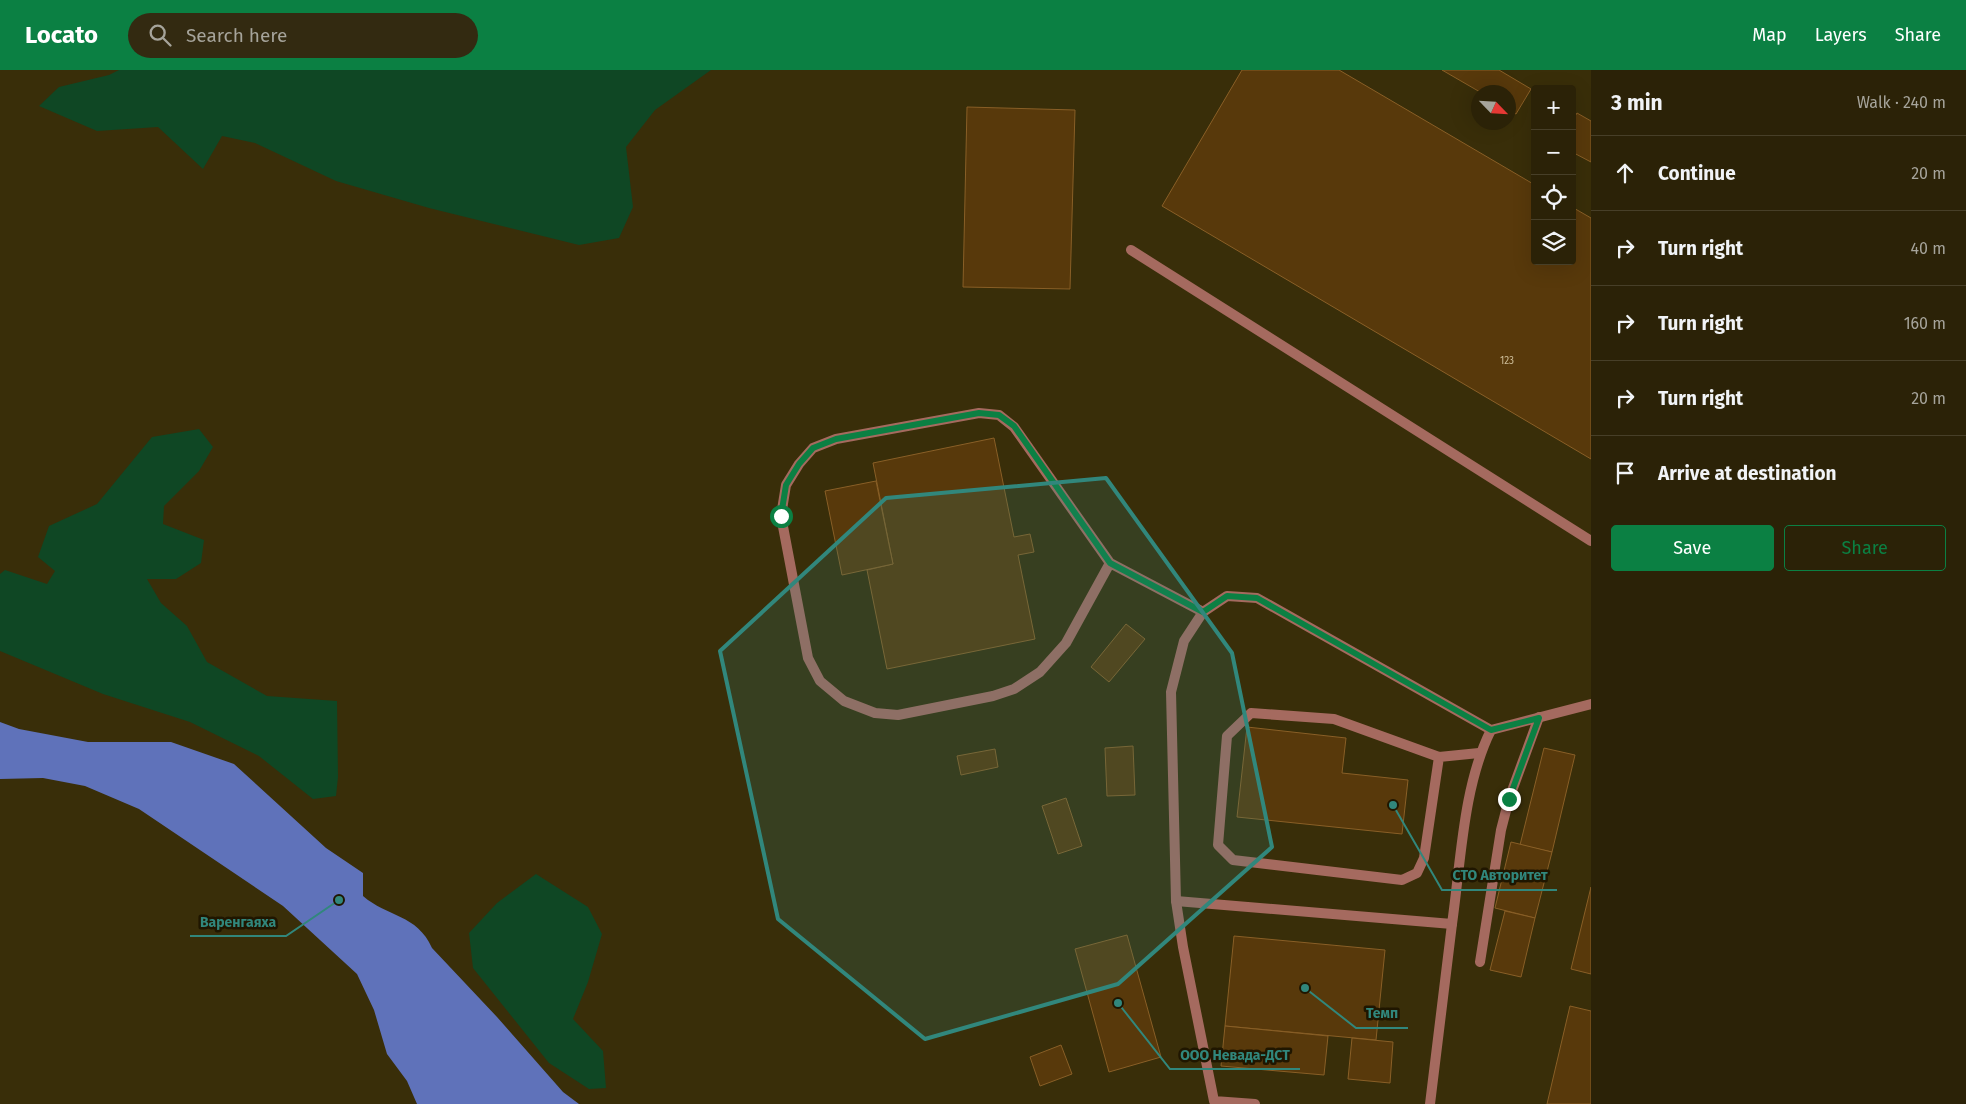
<!DOCTYPE html>
<html lang="en">
<head>
<meta charset="utf-8">
<style>
  :root { --surface:#2b2207; --page:#332a11; --text:#f1f3f6; --muted:#a6a49b; --line:#473f28; --accent:#0b8043 }
  body { margin:0; font-family:"Fira Sans",sans-serif; background:var(--page); color:var(--text) }
  .controls { position:absolute; right:15px; top:15px; display:grid; overflow:hidden; border-radius:5px; box-shadow:0 5px 20px #0002 }
  .controls button { width:45px; height:45px; display:grid; place-items:center; padding:0; border:0; border-bottom:1px solid var(--line); background:var(--surface); color:var(--text); font:25px sans-serif }
  .compass { position:absolute; left:1471px; top:15px; width:45px; height:45px; border-radius:50%; background:var(--surface); box-shadow:0 5px 20px #0002; rotate:115deg }
  .stop { position:absolute; width:15px; height:15px; margin:-11px; border:4px solid #0b8043; border-radius:50%; background:#fff }
  .stop.end { background:#0b8043; border-color:#fff; box-shadow:0 1px 5px #0008 }
  .list { margin:0; padding:0; list-style:none }
  h2 { display:flex; justify-content:space-between; align-items:center; height:65px; margin:0; padding:0 20px; font-size:21px }
  h2 small { font-size:16px; font-weight:400; color:var(--muted) }
  .list li { display:grid; grid-template-columns:32px 1fr auto; gap:15px; align-items:center; box-sizing:border-box; height:75px; padding:0 20px; border-top:1px solid var(--line) }
  .list b { display:block; font-size:19px; white-space:nowrap }
  .list em { font-size:16px; font-style:normal; color:var(--muted) }
  .actions { display:flex; gap:10px; padding:15px 20px }
  .actions a { flex:1; padding:11px 0; border:1px solid var(--accent); border-radius:5px; text-align:center; font-size:18px; color:var(--accent) }
  .actions .main { background:var(--accent); color:#fff }
  .icon { flex:none; width:28px; height:28px; fill:none; stroke:currentColor; stroke-width:2; stroke-linecap:round; stroke-linejoin:round }
  .map { position:relative; flex:none; width:1591px; height:1034px; overflow:hidden }
  header { display:flex; align-items:center; gap:30px; box-sizing:border-box; height:70px; padding:0 25px; background:var(--accent); color:#fff }
  header strong { font-size:24px }
  nav { display:flex; gap:28px; margin-inline-start:auto; font-size:18px }
  .search { width:350px; height:45px; background:var(--page); display:flex; align-items:center; gap:12px; box-sizing:border-box; padding:0 18px; border-radius:28px; color:var(--muted); font-size:19px }
  main { display:flex }
  aside { flex:1; background:var(--surface) }
  .map>svg:first-child { display:block }
  .green { fill:#0f4724 }
  .water { fill:#5f72ba }
  .building { fill:#58390b; stroke:#895f27 }
  .lines { fill:none; stroke-linecap:round; stroke-linejoin:round }
  .service { stroke:#a56a5f; stroke-width:10 }
  .route { stroke:#0b8043; stroke-width:6 }
  .marked { fill:#31877c; fill-opacity:0.2; stroke:#31877c; stroke-width:4; stroke-linejoin:round }
  .labels { text-anchor:middle; stroke-width:5; stroke-linejoin:round; paint-order:stroke }
  .number-label { font-size:10px; fill:#cdbd99 }
  .leader { fill:none; stroke:#31877c; stroke-width:2 }
  .callout-dot { fill:#31877c; stroke:#1f1600; stroke-width:2 }
  .callout-label { font-size:14px; text-anchor:middle; font-weight:bold; fill:#31877c; stroke:#1f1600; stroke-width:5; stroke-linejoin:round; paint-order:stroke }
</style>
</head>
<body>
<header>
<strong>Locato</strong>
<div class="search"><svg class="icon" aria-label="search" viewBox="0 0 24 24"><circle cx="10" cy="10" r="6"/><path d="M15 15l6 6"/></svg>Search here</div>
<nav><a>Map</a><a>Layers</a><a>Share</a></nav>
</header>
<main>
<div class="map">
<svg width="1591" height="1034" viewBox="0 0 1591 1034">
  <rect width="100%" height="100%" fill="#392e09"/>
  <!-- green -->
  <g class="green">
    <path d="M119 0H711L655 40 626 77 633 137 619 168 579 175 429 138 336 111 255 73 222 66 203 99 158 57 97 61 39 36 59 17 109 5Z"/>
    <path d="M199 359 213 377 199 401 164 436 163 454 204 470 201 493 176 509H147L161 533 187 556 207 592 267 626 337 631 338 707 336 726 313 729 259 686 190 652 103 624 0 581V504L5 500 47 514 55 501 38 487 49 456 97 434 152 367Z"/>
    <path d="M536 804 588 837 602 864 588 912 573 949 603 981 606 1018 589 1019 549 993 473 898 469 863 497 833Z"/>
  </g>
  <!-- water -->
  <path class="water" d="M0 652 19 659 88 672H171L234 694 326 778 363 803V826C387 847 417 844 432 878L497 947 563 1022 579 1034H417L407 1011 387 984 374 940 357 904 283 836 139 739 85 716 43 708 0 709Z"/>
  <!-- building -->
  <g class="building">
    <path d="M1242 0H1339L1535 115V191H1572V137L1591 148V389L1162 136Z"/>
    <path d="M1442 0H1499L1531 19 1516 44 1508 40V22H1480Z"/>
    <path d="M967 37 1075 40 1070 219 963 217Z"/>
    <path d="M1577 43 1591 51V92L1572 82V51Z"/>
    <path d="M994 368 1014 467 1030 464 1034 482 1018 485 1035 569 887 599 867 500 893 494 873 393Z"/>
    <path d="M876 411 893 494 842 505 825 421Z"/>
    <path d="M1126 554 1145 569 1109 612 1091 597Z"/>
    <path d="M1247 657 1346 668 1342 703 1408 710 1402 764 1237 747Z"/>
    <path d="M1133 676 1135 725 1107 726 1105 678Z"/>
    <path d="M1544 678 1575 685 1552 782 1520 775Z"/>
    <path d="M995 679 998 697 961 705 957 686Z"/>
    <path d="M1066 728 1082 776 1058 784 1042 736Z"/>
    <path d="M1511 772 1552 782 1535 848 1495 838Z"/>
    <path d="M1591 817V904L1571 899Z"/>
    <path d="M1505 841 1535 848 1521 907 1490 900Z"/>
    <path d="M1127 865 1161 987 1109 1002 1075 879Z"/>
    <path d="M1234 866 1385 880 1376 970 1225 956Z"/>
    <path d="M1570 936 1591 941V1034H1547Z"/>
    <path d="M1225 956 1328 966 1324 1005 1221 996Z"/>
    <path d="M1352 968 1393 972 1390 1013 1348 1009Z"/>
    <path d="M1061 975 1072 1004 1040 1016 1030 987Z"/>
  </g>
  <g class="lines">
    <!-- service -->
    <g class="service">
      <path d="M1131 180 1591 471"/>
      <path d="M1110 493 1014 357 999 345 979 343 836 369 813 378 799 394 786 415 781 446 808 588 820 611 844 631 875 643 898 645 993 626 1014 619 1040 602 1066 573 1110 493 1203 542"/>
      <path d="M1439 687 1424 788 1417 803 1402 810 1233 790 1218 775 1227 666 1251 643 1334 649 1439 687 1479 683"/>
      <path d="M1176 831 1452 854C1461 791 1463 716 1491 660"/>
      <path d="M1480 892 1501 760 1509 729 1539 647"/>
      <path d="M1255 1034 1214 1031 1183 877 1176 831 1171 622 1184 571 1203 542 1227 526 1257 528 1491 660 1591 634"/>
      <path d="M1430 1034 1452 854"/>
    </g>
  </g>
  <g class="lines">
    <!-- route -->
    <path class="route" d="M781 446 786 415 799 394 813 378 836 369 979 343 999 345 1014 356 1110 493 1203 542 1227 526 1257 528 1491 660 1539 648 1509 729"/>
  </g>
  <!-- marked area -->
  <path class="marked" d="M1106 408 1232 583 1272 777 1118 914 925 969 778 849 720 581 886 428Z"/>
  <g class="labels">
    <!-- number labels -->
    <g class="number-label">
      <text x="1507" y="294">123</text>
    </g>
  </g>
  <!-- callouts -->
  <path class="leader" d="M1393 735L1442 820H1557M339 830L286 866H190M1305 918L1356 958H1408M1118 933L1170 999H1300"/>
  <g class="callout-dot">
    <circle cx="1393" cy="735" r="5"/>
    <circle cx="339" cy="830" r="5"/>
    <circle cx="1305" cy="918" r="5"/>
    <circle cx="1118" cy="933" r="5"/>
  </g>
  <g class="callout-label">
    <text x="1500" y="810">СТО Авторитет</text>
    <text x="238" y="857">Варенгаяха</text>
    <text x="1382" y="948">Темп</text>
    <text x="1235" y="990">ООО Невада-ДСТ</text>
  </g>
</svg>
<div class="controls">
<button>+</button>
<button>−</button>
<button><svg class="icon" aria-label="locate" viewBox="0 0 24 24"><circle cx="12" cy="12" r="6"/><path d="M12 2v4M12 18v4M2 12h4M18 12h4"/></svg></button>
<button><svg class="icon" aria-label="layers" viewBox="0 0 24 24"><path d="M12 4l9 5-9 5-9-5zM3 14l9 5 9-5"/></svg></button>
</div>
<svg class="compass" viewBox="-18 -18 36 36"><path d="M0-13l5 13h-10z" fill="#e53935"/><path d="M0 13l5-13h-10z" fill="#a6a49b"/></svg>
<div class="stop" style="left:781px;top:446px"></div>
<div class="stop end" style="left:1509px;top:729px"></div>
</div>
<aside>
<h2>3 min<small>Walk · 240 m</small></h2>
<ul class="list">
<li><svg class="icon" aria-label="ahead" viewBox="0 0 24 24"><path d="M12 20V5M6 11l6-6 6 6"/></svg><div><b>Continue</b></div><em>20 m</em></li>
<li><svg class="icon" aria-label="right" viewBox="0 0 24 24"><path d="M7 20v-9h11M14 6l5 5-5 5"/></svg><div><b>Turn right</b></div><em>40 m</em></li>
<li><svg class="icon" aria-label="right" viewBox="0 0 24 24"><path d="M7 20v-9h11M14 6l5 5-5 5"/></svg><div><b>Turn right</b></div><em>160 m</em></li>
<li><svg class="icon" aria-label="right" viewBox="0 0 24 24"><path d="M7 20v-9h11M14 6l5 5-5 5"/></svg><div><b>Turn right</b></div><em>20 m</em></li>
<li><svg class="icon" aria-label="arrive" viewBox="0 0 24 24"><path d="M6 21V4h12l-3 4 3 4H6"/></svg><div><b>Arrive at destination</b></div></li>
</ul>
<div class="actions"><a class="main">Save</a><a>Share</a></div>
</aside>
</main>
</body>
</html>
